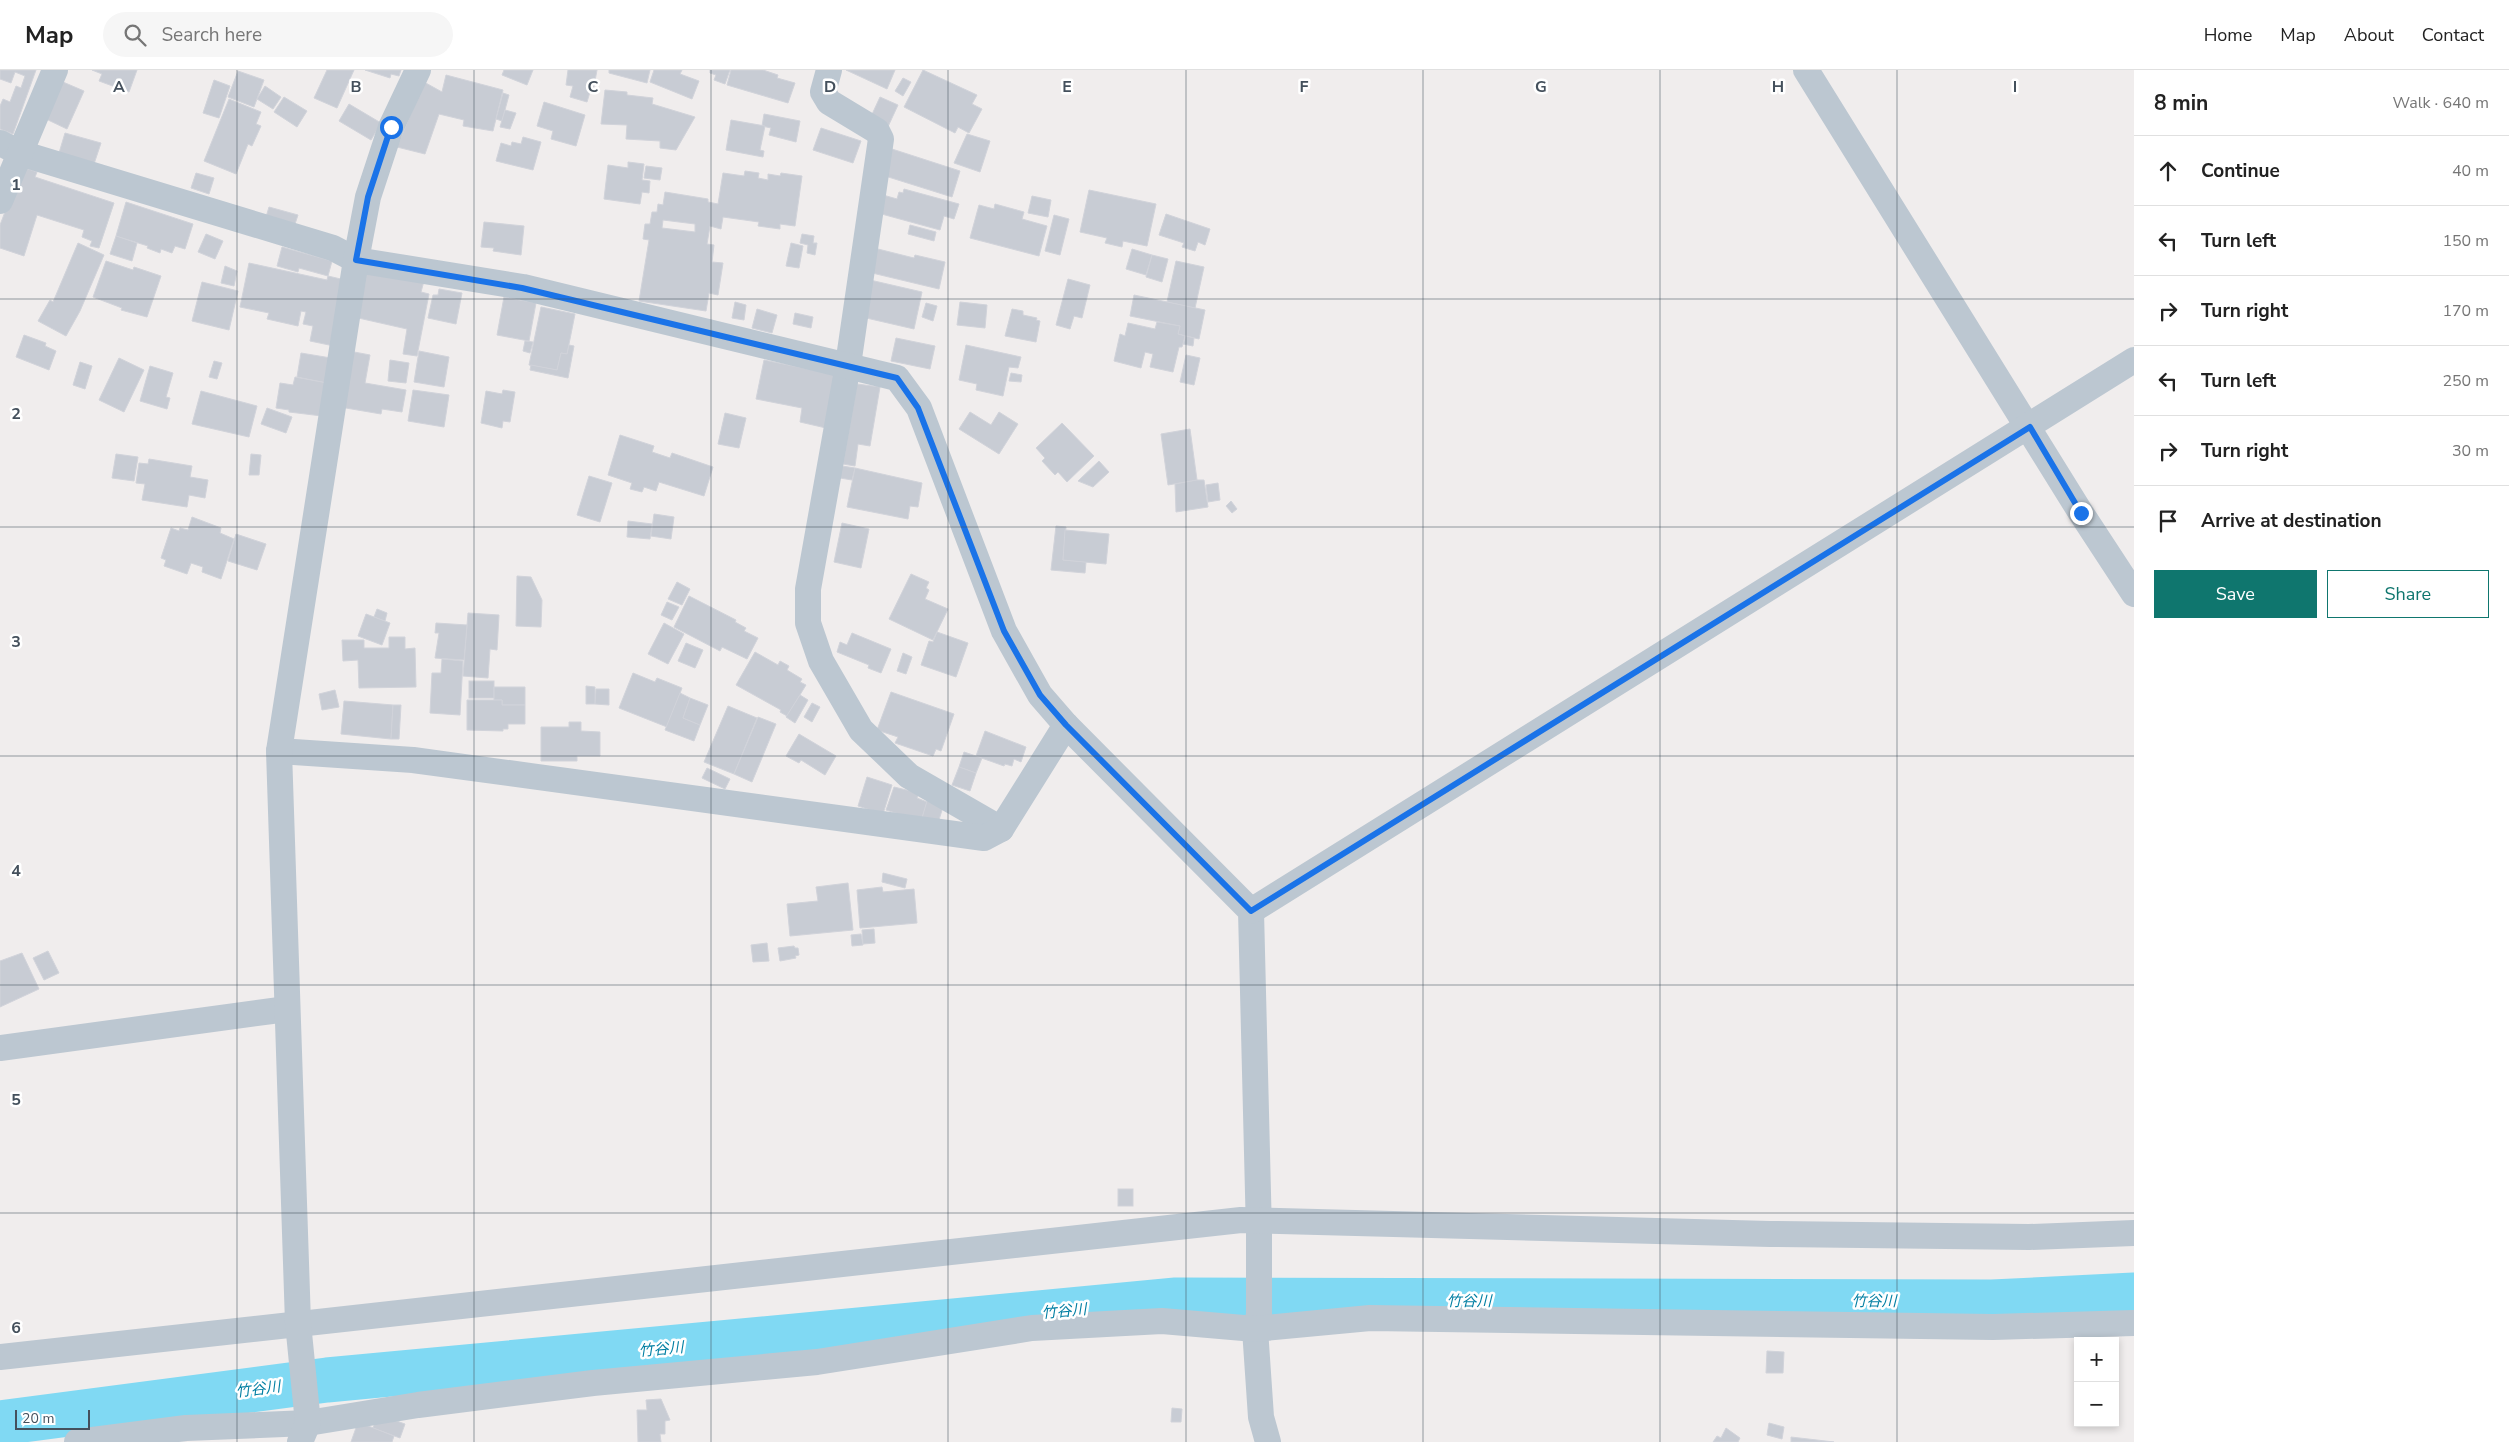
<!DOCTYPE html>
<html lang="en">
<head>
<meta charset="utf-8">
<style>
  :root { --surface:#fff; --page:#f6f6f6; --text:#222; --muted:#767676; --line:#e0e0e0; --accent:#0f766e }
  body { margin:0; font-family:"Nunito Sans","Noto Sans JP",sans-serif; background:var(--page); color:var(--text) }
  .controls { position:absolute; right:15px; bottom:15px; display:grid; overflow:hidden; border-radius:0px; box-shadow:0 2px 8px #0003 }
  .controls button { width:45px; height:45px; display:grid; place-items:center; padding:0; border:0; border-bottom:1px solid var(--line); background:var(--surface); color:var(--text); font:25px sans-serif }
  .scale { position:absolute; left:15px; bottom:12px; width:75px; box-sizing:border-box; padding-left:5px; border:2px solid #44505c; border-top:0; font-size:14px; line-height:18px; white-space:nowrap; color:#44505c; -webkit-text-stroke:4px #fff; paint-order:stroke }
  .stop { position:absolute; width:15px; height:15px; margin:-11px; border:4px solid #1a73e8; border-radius:50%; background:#fff }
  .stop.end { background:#1a73e8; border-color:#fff; box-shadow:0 1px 5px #0008 }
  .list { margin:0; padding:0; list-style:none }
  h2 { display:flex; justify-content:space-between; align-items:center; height:65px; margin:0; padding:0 20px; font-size:21px }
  h2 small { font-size:16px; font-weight:400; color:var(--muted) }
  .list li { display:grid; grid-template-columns:32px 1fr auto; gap:15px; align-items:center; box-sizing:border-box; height:70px; padding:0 20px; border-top:1px solid var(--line) }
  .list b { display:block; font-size:19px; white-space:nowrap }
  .list em { font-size:16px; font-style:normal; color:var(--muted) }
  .actions { display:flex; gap:10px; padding:15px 20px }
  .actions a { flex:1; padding:11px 0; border:1px solid var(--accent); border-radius:0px; text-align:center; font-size:18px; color:var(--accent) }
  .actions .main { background:var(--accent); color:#fff }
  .icon { flex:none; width:28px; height:28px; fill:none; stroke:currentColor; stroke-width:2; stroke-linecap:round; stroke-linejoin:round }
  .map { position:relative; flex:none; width:2134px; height:1372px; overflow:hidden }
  header { display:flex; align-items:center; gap:30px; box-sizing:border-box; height:70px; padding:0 25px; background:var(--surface); border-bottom:1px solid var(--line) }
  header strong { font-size:24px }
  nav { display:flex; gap:28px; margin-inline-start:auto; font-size:18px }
  .search { width:350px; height:45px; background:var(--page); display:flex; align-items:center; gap:12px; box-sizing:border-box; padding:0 18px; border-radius:28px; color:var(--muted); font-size:19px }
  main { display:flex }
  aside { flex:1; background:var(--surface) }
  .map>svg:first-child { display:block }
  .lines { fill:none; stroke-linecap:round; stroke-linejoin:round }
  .river { stroke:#80d9f3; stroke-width:45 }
  .building { fill:#c8ccd4; stroke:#d1d3da; fill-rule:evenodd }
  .street { stroke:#bcc7d1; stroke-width:26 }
  .route { stroke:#1a73e8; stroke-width:6 }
  .grid { fill:none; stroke:#44505c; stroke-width:1; stroke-opacity:0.55 }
  .labels { text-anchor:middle; stroke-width:5; stroke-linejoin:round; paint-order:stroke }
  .water-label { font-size:15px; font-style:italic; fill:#027fa3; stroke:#fff }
  .grid-label { font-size:16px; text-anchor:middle; font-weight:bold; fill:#44505c; stroke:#fff; stroke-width:5; stroke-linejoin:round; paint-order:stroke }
</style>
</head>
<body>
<header>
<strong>Map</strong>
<div class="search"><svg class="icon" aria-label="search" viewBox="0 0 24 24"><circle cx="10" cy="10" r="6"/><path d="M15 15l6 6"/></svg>Search here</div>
<nav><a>Home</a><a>Map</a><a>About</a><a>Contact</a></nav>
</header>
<main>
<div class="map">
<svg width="2134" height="1372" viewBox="0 0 2134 1372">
  <rect width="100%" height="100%" fill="#f0eded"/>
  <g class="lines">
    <!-- river -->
    <path class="river" d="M0 1353 327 1310 1176 1230 1992 1232 2134 1225"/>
  </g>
  <!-- building -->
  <g class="building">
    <path d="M0 0H36L13 64 0 59V36L3 29 10 32 16 16 21 18 25 6 15 2 11 13 0 9Z"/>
    <path d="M92 0H137L129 22 99 11 102 4Z"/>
    <path d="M327 0H354L337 38 314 28Z"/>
    <path d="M365 0H401L399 6 391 4 390 8Z"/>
    <path d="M504 0H533L527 15 502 5Z"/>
    <path d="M568 0H597L593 22H590L587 32 570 27 573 16 566 15Z"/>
    <path d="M609 0H650L647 13 609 3Z"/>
    <path d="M654 0H682L680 4 699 11 692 29 650 12Z"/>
    <path d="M710 0H730L725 14 714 10 716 5 710 3Z"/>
    <path d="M731 0H763L778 5 777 8 795 13 788 33 727 15Z"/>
    <path d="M846 0H895L887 19Z"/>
    <path d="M923 0 977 25 972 34 982 39 969 63 958 57 955 63 904 37Z"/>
    <path d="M238 1 264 10 254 37 228 27Z"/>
    <path d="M446 5 503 20 493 61 463 56 464 50 439 44 425 84 397 77 424 12 442 22Z"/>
    <path d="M903 8 911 12 903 26 895 21Z"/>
    <path d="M214 10 230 16 219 48 203 43Z"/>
    <path d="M63 12 84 21 67 59 46 49Z"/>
    <path d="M265 16 281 27 273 39 257 29Z"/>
    <path d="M605 20 627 22V25L653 28 652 34 695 47 676 80 660 78V71L626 69 627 55 601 54Z"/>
    <path d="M503 23 509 25 502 51 496 49Z"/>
    <path d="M284 27 307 41 297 57 274 42Z"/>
    <path d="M880 27 898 35 886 61 868 53Z"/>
    <path d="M229 29 261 42 256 54 261 56 252 76 248 74 236 104 204 91Z"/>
    <path d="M544 32 585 45 576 76 551 69 553 61 537 56Z"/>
    <path d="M349 34 381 53 371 70 339 51Z"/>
    <path d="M505 40 516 43 510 59 500 57Z"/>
    <path d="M764 44 800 51 796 72 769 65 771 58 762 56Z"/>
    <path d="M731 50 765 56 760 80 764 81 763 87 726 80Z"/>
    <path d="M821 58 861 71 853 93 813 80Z"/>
    <path d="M65 63 101 73 94 94 59 83Z"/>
    <path d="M967 64 990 71 980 102 954 93Z"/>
    <path d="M523 67 541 72 533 100 496 91 501 73 511 76 512 72 521 74Z"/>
    <path d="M892 79 960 101 952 127 882 105Z"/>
    <path d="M628 92 644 94 642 110 650 111 649 123 642 122 640 134 604 129 608 95 628 98Z"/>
    <path d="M646 96 662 98 660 110 644 108Z"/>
    <path d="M22 97 37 102 35 107 114 133 99 178 90 176 92 171 82 167 84 160 37 145 24 186 0 178V155Z"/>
    <path d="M745 101 759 103 758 108 768 110V104L780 106 781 103 802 106 795 156 780 154V159L758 156 759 152 723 147 721 159 710 156 707 174 714 175 712 192 723 193 718 225 709 223 706 241 639 231 649 170 643 169 645 154H650L652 142H657L658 134 663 135 665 122 708 129V132L718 134 723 103 744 106ZM663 150 695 154V162L662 158Z"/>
    <path d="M196 103 214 108 209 124 191 118Z"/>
    <path d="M904 119 959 134 954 149 944 146 940 160 878 143 883 125 897 129 899 122 903 123Z"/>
    <path d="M1089 120 1156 134 1147 176 1123 171 1122 177 1105 173 1107 168 1080 162Z"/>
    <path d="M1032 126 1051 130 1048 147 1028 143Z"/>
    <path d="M126 132 193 154 185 179 175 176 172 183 161 179 160 183 147 178 148 176 116 166Z"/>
    <path d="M995 134 1024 142 1022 149 1047 156 1039 186 970 168 979 135 994 139Z"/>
    <path d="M269 137 298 145 295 154 266 147Z"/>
    <path d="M1166 144 1210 159 1205 175 1198 172 1195 181 1182 177 1184 173 1159 165Z"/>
    <path d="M1054 145 1069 149 1060 185 1045 181Z"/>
    <path d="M484 152 524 156 521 185 493 181 494 178 481 177Z"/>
    <path d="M910 155 936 162 934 171 908 164Z"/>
    <path d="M206 164 223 171 215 189 198 182Z"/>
    <path d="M802 164 814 166 813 173H817L815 185 807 183 808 175 800 173Z"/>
    <path d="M116 166 137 173 132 191 110 184Z"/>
    <path d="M78 173 104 185 80 241 66 266 38 251 50 230 53 232Z"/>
    <path d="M791 173 803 176 799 198 786 196Z"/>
    <path d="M282 177 332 191 328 206 299 198 298 202 277 196Z"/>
    <path d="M874 178 914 188 915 185 945 192 939 219 868 202Z"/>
    <path d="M1132 179 1152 185 1146 205 1126 199Z"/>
    <path d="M1152 185 1168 189 1162 212 1146 207Z"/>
    <path d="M106 191 133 200 134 197 161 206 147 247 121 240 122 238 93 227Z"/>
    <path d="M1176 191 1204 197 1195 238 1167 232Z"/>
    <path d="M249 193 327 210 328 206 345 210 334 276 310 271 313 256 303 254 306 242 301 241 298 256 267 249 269 243 240 237Z"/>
    <path d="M225 196 237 201 234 216 221 213Z"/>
    <path d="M365 198 424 211 421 222 429 224 417 286 403 284 407 259 354 247Z"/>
    <path d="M1068 209 1090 215 1082 248 1074 246 1070 259 1056 255Z"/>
    <path d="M870 210 922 222 914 259 862 247Z"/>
    <path d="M202 212 238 221 229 260 192 251Z"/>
    <path d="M439 219 462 223 456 254 428 248 433 225H438Z"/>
    <path d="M1134 225 1205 240 1199 269 1178 264 1180 256 1130 246Z"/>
    <path d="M504 227 536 233 529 271 497 265Z"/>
    <path d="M735 232 746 235 744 250 732 248Z"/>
    <path d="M960 232 987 235 985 258 957 255Z"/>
    <path d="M926 233 937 236 933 251 922 247Z"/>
    <path d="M541 237 575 244 567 284 561 283 557 300 529 295Z"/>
    <path d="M757 239 777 245 772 263 752 258Z"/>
    <path d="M1012 239 1023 241V245L1037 248 1036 250 1040 251 1036 272 1005 266Z"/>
    <path d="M795 243 813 247 811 258 793 254Z"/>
    <path d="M1157 252 1180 256 1178 264 1185 266 1182 277H1179L1173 302 1150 297 1153 284 1145 282 1141 298 1114 291 1120 264 1125 266 1128 253 1155 259Z"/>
    <path d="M24 265 46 273 45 276 56 281 49 300 16 287Z"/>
    <path d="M1186 266 1194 268 1193 276 1183 274Z"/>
    <path d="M896 268 935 276 930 299 891 291Z"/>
    <path d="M525 271 533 272 530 283 523 281Z"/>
    <path d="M569 275 574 276 568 308 530 300 531 295 557 300 561 283 567 284Z"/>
    <path d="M966 275 1021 287 1018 298 1009 297 1003 326 976 320 977 314 959 310Z"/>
    <path d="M349 281 370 285 365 313 406 320 402 342 382 339 381 344 340 337Z"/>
    <path d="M419 281 449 287 444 317 414 312Z"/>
    <path d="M301 283 331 288 327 313 297 307Z"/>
    <path d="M1186 285 1200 288 1194 315 1180 312Z"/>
    <path d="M119 288 144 300 124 342 99 330Z"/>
    <path d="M390 290 409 293 406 313 388 311Z"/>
    <path d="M764 290 837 305 826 358 800 352 802 338 756 329Z"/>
    <path d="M214 291 222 293 217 309 209 307Z"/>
    <path d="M80 292 92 296 85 319 73 315Z"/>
    <path d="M150 296 173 303 166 327 170 328 167 339 140 331Z"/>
    <path d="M1011 303 1022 305 1021 312 1009 311Z"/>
    <path d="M295 307 327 313 322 346 289 342V340L276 338 280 313 293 315Z"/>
    <path d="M857 314 880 317 870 376 858 374 855 396 843 394Z"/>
    <path d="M413 320 449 325 444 357 408 351Z"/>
    <path d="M503 320 515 322 510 352 503 351 502 358 481 353 486 321 502 324Z"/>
    <path d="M201 321 257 336 249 367 192 354Z"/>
    <path d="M267 338 292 347 286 363 261 354Z"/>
    <path d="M970 342 991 355 999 342 1018 354 999 384 959 359Z"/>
    <path d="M725 343 746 348 739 378 718 374Z"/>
    <path d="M1062 353 1094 386 1067 412 1058 402 1055 405 1042 391 1045 388 1036 378Z"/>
    <path d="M1190 359 1197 410 1168 415 1161 364Z"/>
    <path d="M620 365 654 376 652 382 670 388 672 383 713 397 704 426 659 412 656 421 644 417 642 422 630 419 632 413 608 405Z"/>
    <path d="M116 384 138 387 134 411 112 408Z"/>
    <path d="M251 384 261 385 259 405H249Z"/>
    <path d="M149 389 192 396 190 407 208 410 205 428 189 425 187 437 142 430 145 414 136 413 139 393 148 394Z"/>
    <path d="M1099 391 1109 402 1093 417 1078 411Z"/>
    <path d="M842 396 855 398 852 410 840 408Z"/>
    <path d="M855 398 922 413 918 437 910 436 908 449 847 437Z"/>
    <path d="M589 406 612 413 600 452 577 445Z"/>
    <path d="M1197 410H1204L1208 437 1176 442 1175 414Z"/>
    <path d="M1218 413 1220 430 1208 432 1206 415Z"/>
    <path d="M1231 431 1237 439 1232 443 1226 436Z"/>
    <path d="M654 444 674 447 671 469 651 466Z"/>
    <path d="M192 447 221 458 220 463 234 469 221 509 202 502 203 497 191 493 187 504 164 496 166 490 161 488 171 458 179 461 180 458 188 460Z"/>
    <path d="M628 451 652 454 650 469 627 467Z"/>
    <path d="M842 453 869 459 861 498 834 492Z"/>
    <path d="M1056 456 1066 457 1063 490 1086 492 1085 503 1051 500Z"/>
    <path d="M1065 460 1109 464 1106 494 1063 490Z"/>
    <path d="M236 464 266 474 257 500 228 491Z"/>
    <path d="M911 504 929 512 926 518 929 520 925 529 948 539 933 570 889 549Z"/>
    <path d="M517 506 531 507 542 530 541 557 516 556Z"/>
    <path d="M677 512 690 519 682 535 668 529Z"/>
    <path d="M689 526 736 550 735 552 746 558 744 561 758 568 747 589 722 577 720 581 674 557Z"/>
    <path d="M667 532 679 537 672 550 661 545Z"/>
    <path d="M377 539 387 543 385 551 374 547Z"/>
    <path d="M468 543 499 545 497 580 490 579 488 608 463 606Z"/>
    <path d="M366 544 390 553 382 575 358 566Z"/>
    <path d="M436 553 467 555 464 590 435 588 439 563H435Z"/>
    <path d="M664 553 684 564 668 594 648 584Z"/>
    <path d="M937 562 968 573 956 607 921 595 929 571 933 572Z"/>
    <path d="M852 563 891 579 881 603 868 598 869 595 837 582 840 572 847 575Z"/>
    <path d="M389 567H405V579L415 578 416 617 359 618 358 590 343 591 342 570H364V578H389Z"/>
    <path d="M686 573 703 580 695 598 678 591Z"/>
    <path d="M755 582 778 595 780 591 789 596 787 600 802 609 800 612 806 615 787 646 780 642 781 640 736 615Z"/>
    <path d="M903 583 912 587 906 604 897 601Z"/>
    <path d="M442 589 463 591 460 645 430 643 432 603H441Z"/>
    <path d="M633 603 655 612 657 608 682 618 667 657 619 638Z"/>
    <rect x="469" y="611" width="25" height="17"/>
    <path d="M586 616 595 617V634H586Z"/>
    <path d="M494 617H525V635H502V630H494Z"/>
    <path d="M596 619H609V635L595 634Z"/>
    <path d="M335 620 339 637 322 640 319 624Z"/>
    <path d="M891 622 954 644 941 681 936 679 933 686 895 673 898 667 877 660Z"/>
    <path d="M680 623 690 628 683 648 700 655 694 671 665 660Z"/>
    <path d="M800 625 808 630 795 653 786 647Z"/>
    <path d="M690 628 708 635 700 655 683 648Z"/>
    <path d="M467 630H502V635H525V654H508V659H503V661L467 660Z"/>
    <path d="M344 631 393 635 391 669 341 664Z"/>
    <path d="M812 633 820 637 812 652 804 647Z"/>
    <path d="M393 635H401L399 669H391Z"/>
    <path d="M728 636 757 648 734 704 704 692Z"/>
    <path d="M758 647 776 654 752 712 734 704Z"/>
    <path d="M569 652H581V661L600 662V686H577V691H541V657H569Z"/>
    <path d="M985 661 1026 677 1021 692 1014 689 1012 696 1005 694 1004 696 976 686Z"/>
    <path d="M799 664 836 686 825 705 801 690 799 693 786 686Z"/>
    <path d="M964 682 982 688 976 703 959 697Z"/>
    <path d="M959 697 976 703 970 721 952 715Z"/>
    <path d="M707 698 730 709 725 719 702 708Z"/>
    <path d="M867 707 892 715 883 744 858 736Z"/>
    <path d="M894 717 919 723 917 728 927 732 921 751 886 740Z"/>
    <path d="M927 731 943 737 938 753 922 748Z"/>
    <path d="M883 803 907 809 905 818 882 812Z"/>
    <path d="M848 813 853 860 790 866 787 834 818 831 816 817Z"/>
    <path d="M882 817 883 822 914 819 917 853 860 858 857 820Z"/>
    <path d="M874 859 875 873 863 874 862 860Z"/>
    <path d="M861 864 863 875 852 876 851 865Z"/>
    <path d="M767 873 769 891 753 892 751 875Z"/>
    <path d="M794 876 795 878H798L799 885 795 886 796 888 780 891 778 878Z"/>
    <path d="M48 881 59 903 44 910 33 888Z"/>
    <path d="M22 883 39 919 0 937V891Z"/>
    <rect x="1118" y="1119" width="15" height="17"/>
    <path d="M1767 1281 1784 1282 1783 1303H1766Z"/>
    <path d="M661 1329 670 1350 665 1351V1364H660L661 1372H638L637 1340H647L646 1330Z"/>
    <path d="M1172 1338 1182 1339 1181 1352H1171Z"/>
    <path d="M388 1348 405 1354 400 1368 373 1358 376 1350Z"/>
    <path d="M358 1352 394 1366 392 1372H351Z"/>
    <path d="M1769 1353 1784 1357 1782 1369 1767 1365Z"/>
    <path d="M1726 1358 1740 1368 1738 1372H1713L1717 1366 1721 1368Z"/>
    <path d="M1791 1367 1834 1372H1791Z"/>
  </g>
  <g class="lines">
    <!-- street -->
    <g class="street">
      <path d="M829 0 823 22 829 32 877 61 881 69 848 295 808 519V553L821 591 861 660 909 706 1001 759"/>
      <path d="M1806 0 2081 443 2134 524"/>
      <path d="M0 73 20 83 333 178 356 190 523 217 897 308 919 338 1004 561 1040 625 1066 655 1251 841 1259 1163V1245L1255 1259 1261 1347 1268 1372"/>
      <path d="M0 131 55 0"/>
      <path d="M279 681 413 690 984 768 1001 759 1066 655"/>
      <path d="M1251 841 2134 290"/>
      <path d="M0 978 287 939"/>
      <path d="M0 1287 1241 1150 1770 1164 2029 1167 2134 1163"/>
      <path d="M77 1372 186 1358 308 1353 418 1335 593 1313 817 1292 1032 1258 1162 1251 1255 1259 1370 1248 1993 1257 2134 1253"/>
      <path d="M300 1372 308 1353 298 1253 279 681 356 190 368 127 391 57 418 0"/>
    </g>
  </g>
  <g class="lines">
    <!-- route -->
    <path class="route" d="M391 57 368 127 356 190 522 218 897 308 918 338 1004 561 1040 625 1066 655 1251 841 2030 357 2081 443"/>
  </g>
  <!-- grid -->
  <path class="grid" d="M237 0V1372M474 0V1372M711 0V1372M948 0V1372M1186 0V1372M1423 0V1372M1660 0V1372M1897 0V1372M0 229H2134M0 457H2134M0 686H2134M0 915H2134M0 1143H2134"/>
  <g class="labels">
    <!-- water labels -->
    <g class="water-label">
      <text x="1469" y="1236">竹谷川</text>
      <text x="1874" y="1236">竹谷川</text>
      <text transform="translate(1064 1241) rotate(-5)" y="5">竹谷川</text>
      <text transform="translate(661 1279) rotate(-5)" y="5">竹谷川</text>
      <text transform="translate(258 1319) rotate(-7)" y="5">竹谷川</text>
    </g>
  </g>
  <g class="grid-label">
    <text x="119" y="22">A</text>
    <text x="356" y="22">B</text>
    <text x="593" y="22">C</text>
    <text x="830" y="22">D</text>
    <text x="1067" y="22">E</text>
    <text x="1304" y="22">F</text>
    <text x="1541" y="22">G</text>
    <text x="1778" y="22">H</text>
    <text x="2015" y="22">I</text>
    <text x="16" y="120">1</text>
    <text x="16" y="349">2</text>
    <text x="16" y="577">3</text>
    <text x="16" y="806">4</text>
    <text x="16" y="1035">5</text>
    <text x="16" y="1263">6</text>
  </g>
</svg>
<div class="controls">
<button>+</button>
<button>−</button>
</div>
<div class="scale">20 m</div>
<div class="stop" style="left:391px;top:57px"></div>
<div class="stop end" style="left:2081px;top:443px"></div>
</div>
<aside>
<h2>8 min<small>Walk · 640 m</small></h2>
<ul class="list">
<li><svg class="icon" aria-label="ahead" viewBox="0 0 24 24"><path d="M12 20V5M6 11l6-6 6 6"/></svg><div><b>Continue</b></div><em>40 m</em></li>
<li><svg class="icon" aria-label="left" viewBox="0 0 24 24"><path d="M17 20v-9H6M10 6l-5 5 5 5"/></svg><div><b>Turn left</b></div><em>150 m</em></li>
<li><svg class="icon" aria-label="right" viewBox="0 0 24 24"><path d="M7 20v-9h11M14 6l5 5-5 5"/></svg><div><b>Turn right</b></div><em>170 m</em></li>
<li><svg class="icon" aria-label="left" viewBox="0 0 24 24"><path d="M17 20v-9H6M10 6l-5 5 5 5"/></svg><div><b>Turn left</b></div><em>250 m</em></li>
<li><svg class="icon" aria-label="right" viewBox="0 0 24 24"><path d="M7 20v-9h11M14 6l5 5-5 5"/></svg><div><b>Turn right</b></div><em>30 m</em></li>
<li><svg class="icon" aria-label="arrive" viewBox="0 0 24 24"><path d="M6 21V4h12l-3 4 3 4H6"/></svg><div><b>Arrive at destination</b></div></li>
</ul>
<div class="actions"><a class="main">Save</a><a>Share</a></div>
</aside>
</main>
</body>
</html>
